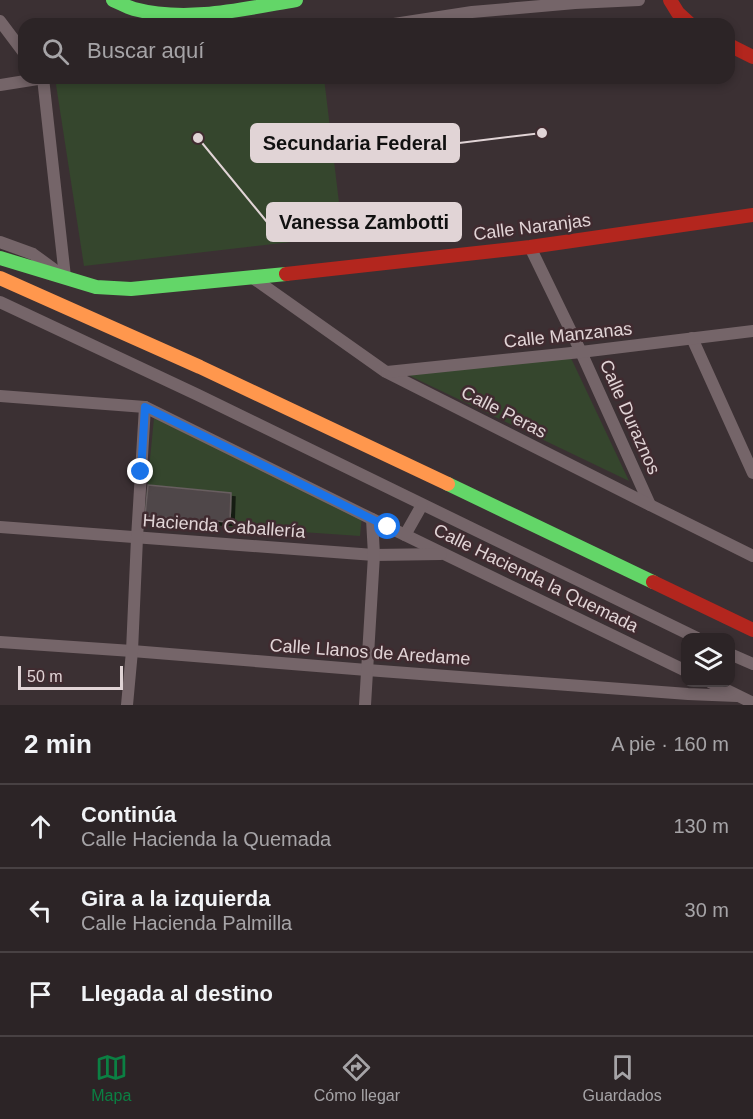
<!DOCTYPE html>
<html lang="es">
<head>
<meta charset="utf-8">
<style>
  :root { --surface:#2c2426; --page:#342c2e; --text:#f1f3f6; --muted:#a6a4a7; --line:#484143; --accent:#0b8043 }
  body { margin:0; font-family:Helvetica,sans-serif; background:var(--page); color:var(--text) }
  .controls { position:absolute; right:18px; bottom:18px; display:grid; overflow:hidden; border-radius:12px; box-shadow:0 3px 9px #0003 }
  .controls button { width:54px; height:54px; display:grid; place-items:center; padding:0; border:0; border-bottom:2px solid var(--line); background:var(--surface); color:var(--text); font:30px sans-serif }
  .scale { position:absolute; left:18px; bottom:15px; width:105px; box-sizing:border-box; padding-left:6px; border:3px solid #e1d4d6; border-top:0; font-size:16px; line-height:21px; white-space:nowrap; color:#e1d4d6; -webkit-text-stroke:4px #402b30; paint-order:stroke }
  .stop { position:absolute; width:18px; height:18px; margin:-14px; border:4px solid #1a73e8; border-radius:50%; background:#fff }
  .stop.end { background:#1a73e8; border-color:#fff; box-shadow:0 2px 6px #0008 }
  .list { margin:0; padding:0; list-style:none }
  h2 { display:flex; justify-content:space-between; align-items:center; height:78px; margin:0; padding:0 24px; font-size:26px }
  h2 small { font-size:20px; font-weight:400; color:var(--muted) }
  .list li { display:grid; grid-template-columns:39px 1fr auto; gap:18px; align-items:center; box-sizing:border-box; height:84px; padding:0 24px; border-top:2px solid var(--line) }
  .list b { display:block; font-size:22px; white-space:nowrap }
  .list p { margin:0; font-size:20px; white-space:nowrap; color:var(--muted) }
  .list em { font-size:20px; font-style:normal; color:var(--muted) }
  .icon { flex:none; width:33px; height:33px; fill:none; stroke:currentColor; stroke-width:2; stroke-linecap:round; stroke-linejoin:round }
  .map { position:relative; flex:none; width:753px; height:705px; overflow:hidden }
  .search { position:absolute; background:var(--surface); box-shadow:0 3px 9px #0003; left:18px; right:18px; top:18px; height:66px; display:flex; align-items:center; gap:15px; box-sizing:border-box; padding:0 21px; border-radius:18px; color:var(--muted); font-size:22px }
  .sheet { height:330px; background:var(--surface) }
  nav { display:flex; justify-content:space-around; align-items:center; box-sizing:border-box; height:84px; border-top:2px solid var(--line); background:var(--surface); font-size:16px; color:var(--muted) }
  nav a { display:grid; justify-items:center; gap:3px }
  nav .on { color:var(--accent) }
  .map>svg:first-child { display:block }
  .green { fill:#35462d }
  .building { fill:#504648; stroke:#685e60; stroke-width:1.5; filter:url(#shadow) }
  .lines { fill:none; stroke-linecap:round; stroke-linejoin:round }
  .street { stroke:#756569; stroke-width:12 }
  .fast { stroke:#63d668; stroke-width:14 }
  .slow { stroke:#ff974d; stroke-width:14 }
  .jam { stroke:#b3261e; stroke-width:14 }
  .route { stroke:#1a73e8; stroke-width:8 }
  .labels { text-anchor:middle; stroke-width:5; stroke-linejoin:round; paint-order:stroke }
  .street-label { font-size:18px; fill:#e1d4d6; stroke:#402b30 }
  .leader { fill:none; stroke:#e1d4d6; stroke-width:2 }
  .callout-dot { fill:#e1d4d6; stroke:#402b30; stroke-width:2 }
  .callout { fill:#e1d4d6; stroke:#e1d4d6; stroke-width:2 }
  .callout-label { font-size:20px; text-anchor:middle; font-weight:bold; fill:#111 }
</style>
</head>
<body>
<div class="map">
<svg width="753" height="705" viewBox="0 0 753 705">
  <defs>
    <filter id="shadow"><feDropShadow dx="4" dy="4" stdDeviation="0" flood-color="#0009"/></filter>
  </defs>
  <rect width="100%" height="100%" fill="#3b3033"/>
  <!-- green -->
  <g class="green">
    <path d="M324 78 343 236 84 266 55 78Z"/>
    <path d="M570 356 629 481 406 374Z"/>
    <path d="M154 418 362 516 360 536 144 521Z"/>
  </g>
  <!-- building -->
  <path class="building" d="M148 485 231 493 230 522 145 516Z"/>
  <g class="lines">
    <!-- street -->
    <g class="street">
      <path d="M0 21 24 53"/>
      <path d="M394 24 472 12 575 3 639 0"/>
      <path d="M43 78 65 277"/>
      <path d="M0 85 44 78"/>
      <path d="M0 242 33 254 59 273"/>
      <path d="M530 247 581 352 650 505"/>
      <path d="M253 278 386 372 650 505 753 556"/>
      <path d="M0 302 198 395 697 638"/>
      <path d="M692 338 753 473"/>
      <path d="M387 372 581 352 753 331"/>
      <path d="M0 396 145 407 372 519 686 671"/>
      <path d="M0 527 374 555 441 554"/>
      <path d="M405 535 422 505"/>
      <path d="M0 642 132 651 367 670 688 694 737 696"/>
      <path d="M730 654 753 664"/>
      <path d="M710 682 753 703"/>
      <path d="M127 705 132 651 137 538 145 407"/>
      <path d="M365 705 374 555 372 519"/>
    </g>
    <!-- fast -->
    <g class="fast">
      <path d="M113 0C120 3 127 7 134 9 187 23 244 9 296 0"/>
      <path d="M0 258 96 287 131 289 286 274"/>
      <path d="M448 484 653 582"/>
    </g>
    <!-- slow -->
    <path class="slow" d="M0 278 200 367 448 484"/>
    <!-- jam -->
    <g class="jam">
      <path d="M670 0 678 13 690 24"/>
      <path d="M729 45 753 57"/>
      <path d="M286 274 530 247 753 215"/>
      <path d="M653 582 753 630"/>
    </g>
  </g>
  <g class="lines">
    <!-- route -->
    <path class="route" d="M141 472 145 407 388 527"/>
  </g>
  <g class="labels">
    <!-- street labels -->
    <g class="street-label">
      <text transform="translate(532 227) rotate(-7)" y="6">Calle Naranjas</text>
      <text transform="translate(568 335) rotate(-6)" y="6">Calle Manzanas</text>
      <text transform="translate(504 412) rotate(27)" y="6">Calle Peras</text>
      <text transform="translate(630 417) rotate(66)" y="6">Calle Duraznos</text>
      <text transform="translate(224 526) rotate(4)" y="6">Hacienda Caballería</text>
      <text transform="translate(536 578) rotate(26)" y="6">Calle Hacienda la Quemada</text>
      <text transform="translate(370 652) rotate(4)" y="6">Calle Llanos de Aredame</text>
    </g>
  </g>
  <!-- callouts -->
  <path class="leader" d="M542 133L459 143M198 138L267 222"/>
  <g class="callout-dot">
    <circle cx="542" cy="133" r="6"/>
    <circle cx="198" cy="138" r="6"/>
  </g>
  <g class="callout">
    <rect x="251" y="124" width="208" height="38" rx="6"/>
    <rect x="267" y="203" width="194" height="38" rx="6"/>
  </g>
  <g class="callout-label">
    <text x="355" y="150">Secundaria Federal</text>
    <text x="364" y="229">Vanessa Zambotti</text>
  </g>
</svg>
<div class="controls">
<button><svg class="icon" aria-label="layers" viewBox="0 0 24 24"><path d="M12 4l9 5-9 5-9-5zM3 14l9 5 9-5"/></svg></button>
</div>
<div class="scale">50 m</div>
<div class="stop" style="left:388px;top:527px"></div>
<div class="stop end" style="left:141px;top:472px"></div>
<div class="search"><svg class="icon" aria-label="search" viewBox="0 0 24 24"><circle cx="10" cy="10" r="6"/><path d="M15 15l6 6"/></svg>Buscar aquí</div>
</div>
<section class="sheet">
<h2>2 min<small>A pie · 160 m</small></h2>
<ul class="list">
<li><svg class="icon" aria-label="ahead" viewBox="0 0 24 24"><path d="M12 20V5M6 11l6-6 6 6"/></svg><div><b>Continúa</b><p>Calle Hacienda la Quemada</p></div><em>130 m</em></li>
<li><svg class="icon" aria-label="left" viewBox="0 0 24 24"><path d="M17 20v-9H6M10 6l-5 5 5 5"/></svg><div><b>Gira a la izquierda</b><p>Calle Hacienda Palmilla</p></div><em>30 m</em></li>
<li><svg class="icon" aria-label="arrive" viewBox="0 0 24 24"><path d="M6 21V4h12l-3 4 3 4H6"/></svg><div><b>Llegada al destino</b></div></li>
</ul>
</section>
<nav>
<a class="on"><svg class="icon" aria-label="map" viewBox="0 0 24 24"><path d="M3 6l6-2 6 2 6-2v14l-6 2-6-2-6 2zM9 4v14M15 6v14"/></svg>Mapa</a>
<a><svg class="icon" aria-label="directions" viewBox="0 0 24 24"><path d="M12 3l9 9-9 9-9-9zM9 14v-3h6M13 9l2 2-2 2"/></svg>Cómo llegar</a>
<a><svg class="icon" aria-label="saved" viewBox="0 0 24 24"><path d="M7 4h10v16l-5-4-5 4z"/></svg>Guardados</a>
</nav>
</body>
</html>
